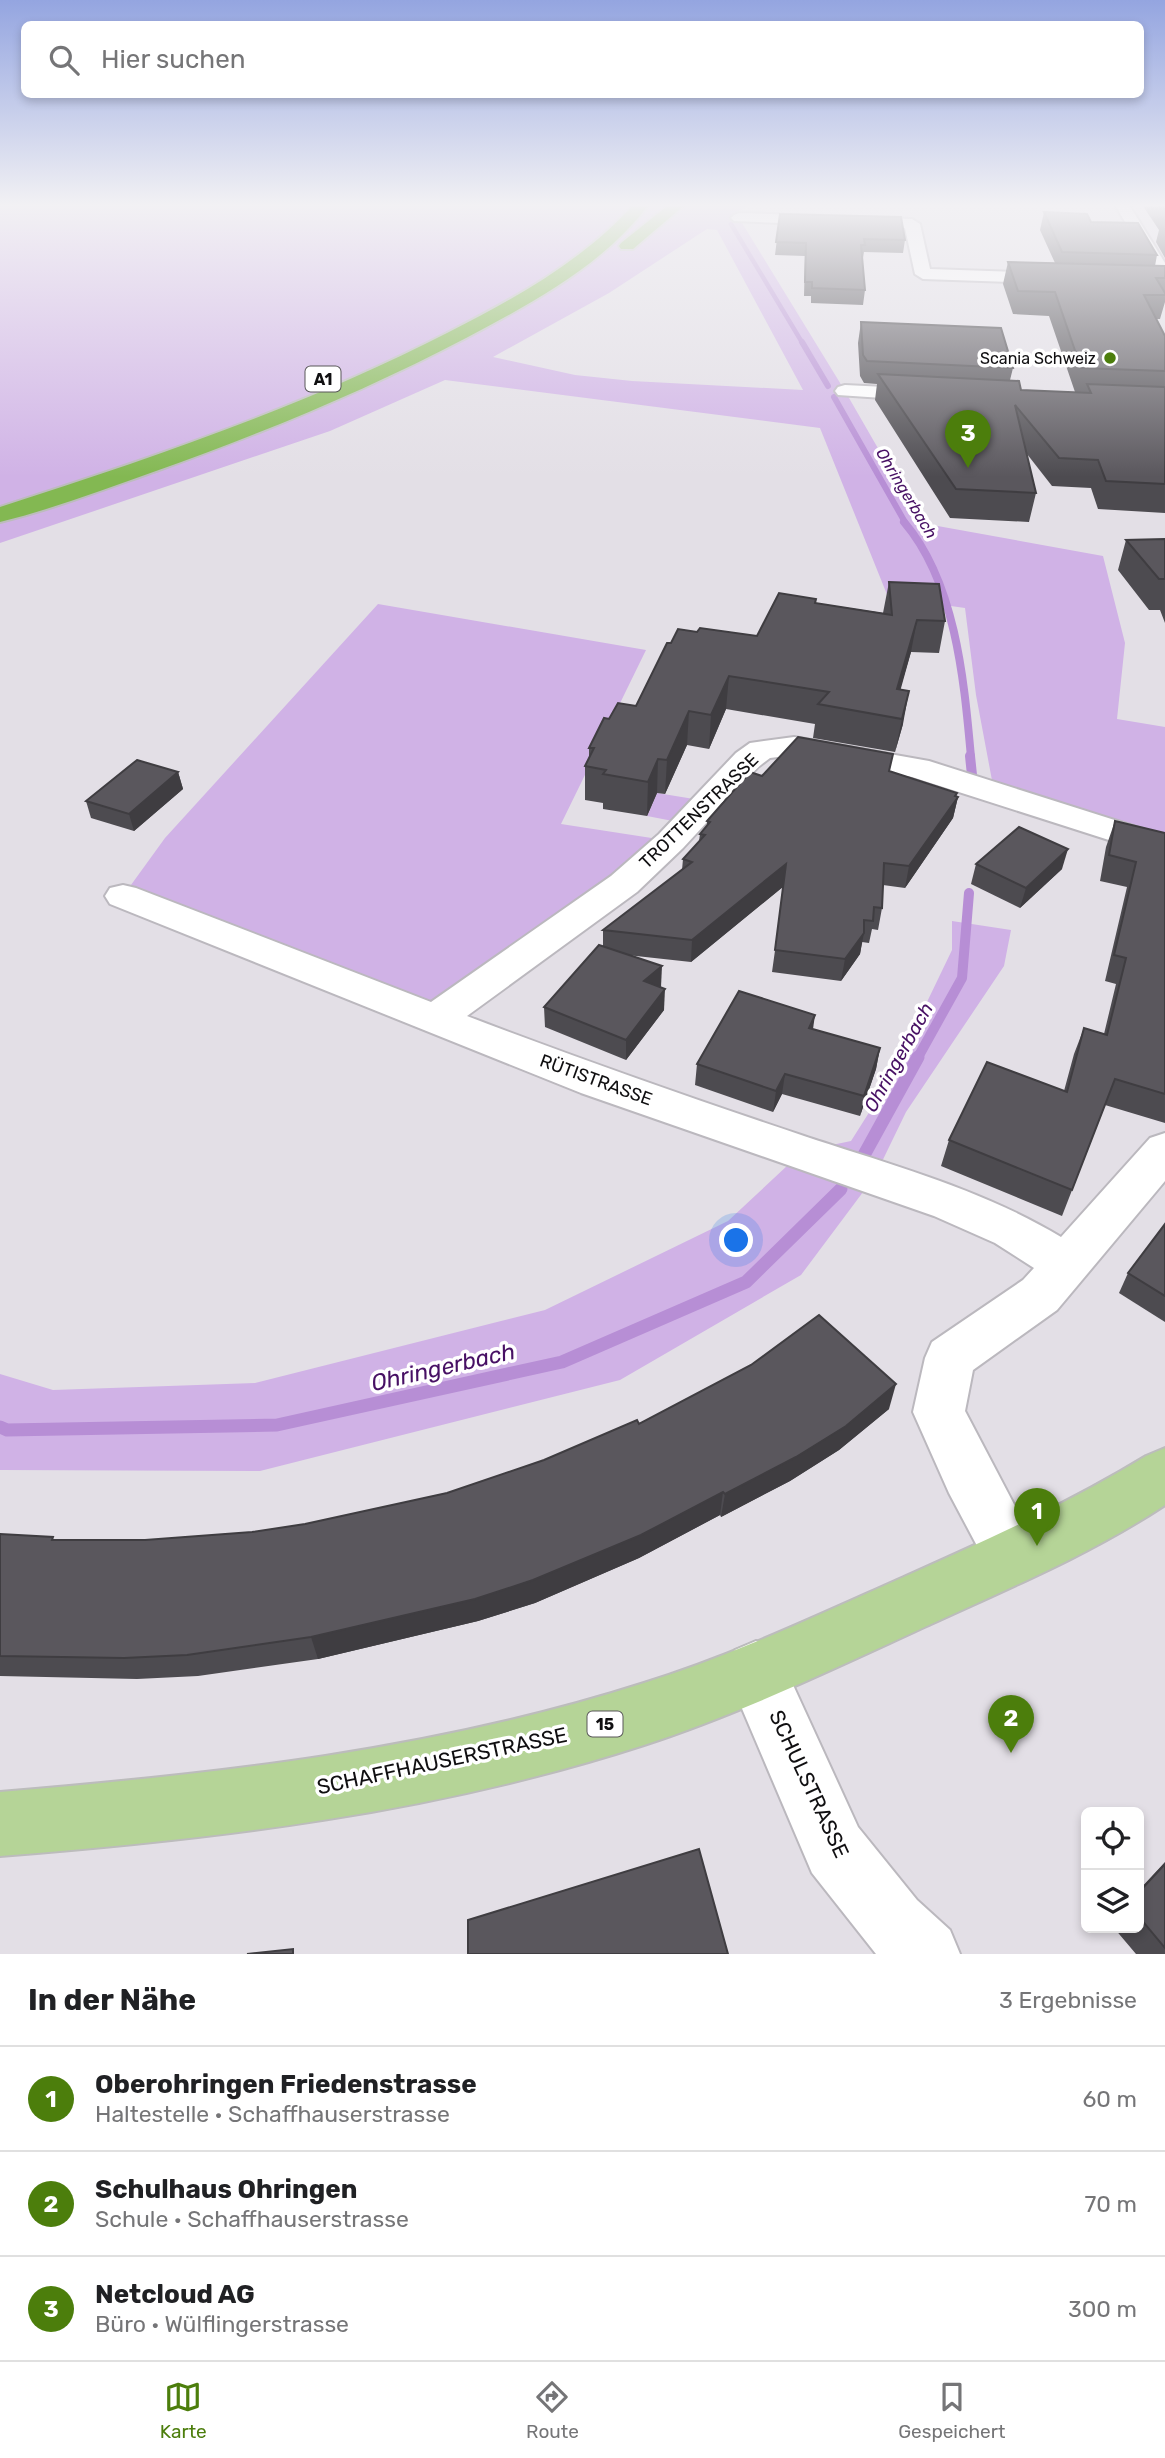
<!DOCTYPE html>
<html lang="de">
<head>
<meta charset="utf-8">
<style>
  :root { --surface:#fff; --page:#f2f2f2; --text:#202124; --muted:#757577; --line:#e0e0e0; --accent:#4c7e0c }
  body { margin:0; font-family:Rubik,sans-serif; background:var(--page); color:var(--text) }
  .controls { position:absolute; right:21px; bottom:21px; display:grid; overflow:hidden; border-radius:10px; box-shadow:0 4px 10px #0003 }
  .controls button { width:63px; height:63px; display:grid; place-items:center; padding:0; border:0; border-bottom:2px solid var(--line); background:var(--surface); color:var(--text); font:35px sans-serif }
  .you { position:absolute; left:737px; top:1241px; width:24px; height:24px; margin:-18px; border:5px solid #fff; border-radius:50%; background:#1a73e8; box-shadow:0 0 0 10px #1a73e833 }
  .badge { display:grid; place-items:center; width:46px; height:46px; border-radius:50%; background:var(--accent); color:#fff; font-size:23px; font-weight:700 }
  .pin { position:absolute; translate:-50% -58px; filter:drop-shadow(0 2px 4px #0008) }
  .pin::after { content:''; position:absolute; top:37px; width:24px; height:21px; background:inherit; clip-path:polygon(0 0,100% 0,50% 100%) }
  .list { margin:0; padding:0; list-style:none }
  h2 { display:flex; justify-content:space-between; align-items:center; height:91px; margin:0; padding:0 28px; font-size:30px }
  h2 small { font-size:23px; font-weight:400; color:var(--muted) }
  .list li { display:grid; grid-template-columns:46px 1fr auto; gap:21px; align-items:center; box-sizing:border-box; height:105px; padding:0 28px; border-top:2px solid var(--line) }
  .list b { display:block; font-size:26px; white-space:nowrap }
  .list p { margin:0; font-size:23px; white-space:nowrap; color:var(--muted) }
  .list em { font-size:23px; font-style:normal; color:var(--muted) }
  .icon { flex:none; width:38px; height:38px; fill:none; stroke:currentColor; stroke-width:2; stroke-linecap:round; stroke-linejoin:round }
  .map { position:relative; flex:none; width:1165px; height:1954px; overflow:hidden }
  .search { position:absolute; background:var(--surface); box-shadow:0 4px 10px #0003; left:21px; right:21px; top:21px; height:77px; display:flex; align-items:center; gap:18px; box-sizing:border-box; padding:0 24px; border-radius:10px; color:var(--muted); font-size:26px }
  .sheet { height:406px; background:var(--surface) }
  nav { display:flex; justify-content:space-around; align-items:center; box-sizing:border-box; height:98px; border-top:2px solid var(--line); background:var(--surface); font-size:19px; color:var(--muted) }
  nav a { display:grid; justify-items:center; gap:4px }
  nav .on { color:var(--accent) }
  .map>svg:first-child { display:block }
  .green { fill:#d0b2e6; fill-rule:evenodd }
  .lines { fill:none; stroke-linecap:round; stroke-linejoin:round }
  .stream-far4 { stroke:#b78ed5; stroke-width:4.5 }
  .stream-far3 { stroke:#b78ed5; stroke-width:6 }
  .stream-far2 { stroke:#b78ed5; stroke-width:8 }
  .stream-far1 { stroke:#b78ed5; stroke-width:10 }
  .stream { stroke:#b78ed5; stroke-width:13 }
  .minor-casing { stroke:#bbb8be; stroke-width:4 }
  .primary-casing { stroke:#bcbcbc; stroke-width:4 }
  .motorway-casing { stroke:#bcbcbc; stroke-width:4 }
  .minor { fill:#fff; fill-rule:evenodd }
  .primary { fill:#b5d497; fill-rule:evenodd }
  .motorway { fill:#83b852; fill-rule:evenodd }
  .wall { fill:#4d4b50 }
  .shaded-wall { fill:#3f3d41 }
  .building { fill:#5a575d; stroke:#3f3d41; stroke-width:2 }
  .poi-dot { fill:#4c7e0c; stroke:#fff; stroke-width:2.5 }
  .labels { text-anchor:middle; stroke-width:7; stroke-linejoin:round; paint-order:stroke }
  .far-poi-label { font-size:16px; fill:#100f11; stroke:#fff; text-anchor:end }
  .shield { fill:#fff; stroke:#585758; stroke-width:2 }
  .shield-label { font-size:16px; font-weight:bold; fill:#100f11 }
  .far-water-label { font-size:16px; font-style:italic; fill:#471064; stroke:#fff }
  .street-label { font-size:18px; fill:#100f11; stroke:#fff }
  .water-label { font-size:19px; font-style:italic; fill:#471064; stroke:#fff }
  .near-street-label { font-size:21px; fill:#100f11; stroke:#fff }
  .near-water-label { font-size:23px; font-style:italic; fill:#471064; stroke:#fff }
</style>
</head>
<body>
<div class="map">
<svg width="1165" height="1954" viewBox="0 0 1165 1954">
  <rect width="100%" height="100%" fill="#e3dfe6"/>
  <!-- green -->
  <g class="green">
    <path d="M0 203H750L737 212 739 218 845 391 921 523 1103 556 1125 643 1117 719 1165 727V847L994 791 976 695 965 608 888 597 820 428 445 380 330 431 0 543ZM707 229 717 230 803 390 632 381 575 375 493 357 609 293Z"/>
    <path d="M378 604 646 650 561 824 671 841 435 1019 123 896 165 838Z"/>
    <path d="M657 793 694 799 678 822 647 816Z"/>
    <path d="M952 921 1011 930 1004 966 906 1112 875 1176 801 1275 620 1380 260 1471 0 1470V1374L53 1390 255 1383 545 1310 728 1221 803 1151 851 1141 889 1081 952 950Z"/>
  </g>
  <g class="lines">
    <!-- stream-far4 -->
    <path class="stream-far4" d="M731 224 803 344"/>
    <!-- stream-far3 -->
    <g class="stream-far3">
      <path d="M802 342 828 386"/>
      <path d="M834 397 906 524"/>
    </g>
    <!-- stream-far2 -->
    <path class="stream-far2" d="M904 522C956 583 964 681 971 757"/>
    <!-- stream-far1 -->
    <g class="stream-far1">
      <path d="M970 756 972 775"/>
      <path d="M917 1059 962 978 969 893"/>
    </g>
    <!-- stream -->
    <g class="stream">
      <path d="M864 1155 918 1057"/>
      <path d="M0 1427 7 1430 277 1425 562 1362 746 1282 841 1189"/>
    </g>
    <defs>
      <g id="minor">
        <path d="M1114 203H1128L1165 263V272H1154Z"/>
        <path d="M739 213 912 219 920 224 930 269 1165 277V287L923 279 915 274 905 228 734 221 731 218 734 215Z"/>
        <path d="M845 385 927 389 934 391 937 395 934 399 927 401 838 395 835 391 838 387Z"/>
        <path d="M794 737 929 761 1165 836V858L912 777 794 755 770 758 758 767 683 848 637 892 467 1016C579 1059 691 1098 804 1136 891 1165 982 1189 1061 1237L1150 1138 1165 1133V1181L1057 1310 973 1370 965 1411 1041 1556 1033 1576 1013 1584 993 1576 949 1493 913 1412 925 1358 932 1342 1023 1280 1034 1268 995 1243 934 1216 581 1093 110 904 105 896 110 888 123 885 136 888 431 1002 611 876 659 834 736 753 750 743Z"/>
        <path d="M756 1641 777 1650 858 1827 917 1900 950 1930 960 1954H876L812 1873 726 1671 735 1650Z"/>
      </g>
      <path id="primary" d="M1165 1448V1505C1091 1554 1009 1588 929 1625 835 1668 742 1713 644 1745 435 1813 218 1839 0 1856V1792C218 1774 435 1750 644 1683 731 1656 814 1617 897 1580 984 1541 1064 1506 1146 1456Z"/>
      <g id="motorway">
        <path d="M635 203H650C605 264 534 302 468 337 367 390 263 433 156 471 105 489 53 509 0 522V507C153 458 305 406 449 332 517 297 583 261 635 203Z"/>
        <path d="M671 203H687L633 249H621L619 246 621 243Z"/>
      </g>
    </defs>
    <!-- minor casing -->
    <use href="#minor" class="minor-casing"/>
    <!-- primary casing -->
    <use href="#primary" class="primary-casing"/>
    <!-- motorway casing -->
    <use href="#motorway" class="motorway-casing"/>
    <!-- minor -->
    <use href="#minor" class="minor"/>
    <!-- primary -->
    <use href="#primary" class="primary"/>
    <!-- motorway -->
    <use href="#motorway" class="motorway"/>
  </g>
  <!-- wall -->
  <g class="wall">
    <path d="M1141 203H1165V258L1156 242 1159 230Z"/>
    <path d="M1044 212 1091 222 1157 255 1155 266H1165V302L1160 319H1156L1165 336V513L1098 509 1091 488 1052 486 1027 454 1036 493 1029 522 950 518 875 400 877 384 864 383 860 376 858 343 861 322 1013 368 1010 380 1021 390 1075 392 1049 316 1013 314 1003 284 1008 262 1055 263 1040 230Z"/>
    <path d="M780 214 905 240 903 253 864 252 863 258H862L865 290 863 305 811 303V296H804L805 256 775 255Z"/>
    <path d="M1165 539V623L1160 610H1149L1118 570 1126 540Z"/>
    <path d="M889 582 945 621 939 653 911 652 900 689 903 724 895 752 813 738 815 724 726 709 709 749 687 745 665 794 657 793 647 816 603 809V803L585 800V766L589 758V748L609 719 636 706 671 643 697 632 757 636 816 603 883 613Z"/>
    <path d="M178 772 183 789 134 831 91 818 86 801Z"/>
    <path d="M890 772 957 793 956 796 958 797 953 818 905 888 883 885 882 908 878 930 872 929 869 943 862 942 860 954 841 981 772 972 784 886 691 962 627 955 661 987H660L664 1010 626 1060 545 1027 544 1007 603 947V930L682 870 683 859 699 841 700 834 707 826V821L762 776Z"/>
    <path d="M1115 821 1165 833V1123L1105 1105 1062 1216 941 1166 949 1140 1064 1091 1074 1054 1084 1028 1104 1034 1116 984 1105 981 1127 887 1100 881 1106 847Z"/>
    <path d="M976 864 1062 869 1020 908 971 884Z"/>
    <path d="M813 1029 880 1048 876 1069 860 1116 782 1094 773 1112 695 1085 697 1064Z"/>
    <path d="M1165 1224V1322L1119 1293 1128 1273Z"/>
    <path d="M889 1409 839 1450 790 1481 721 1517 720 1515 639 1558 535 1603 478 1621 318 1659 198 1676 137 1679 0 1676V1534L54 1540H145L252 1532 305 1524 447 1493 544 1460 639 1424Z"/>
    <path d="M1165 1862V1954H1136L1114 1928H1139V1890Z"/>
  </g>
  <!-- shaded-wall -->
  <g class="shaded-wall">
    <path d="M917 620 911 652 893 717 897 689Z"/>
    <path d="M729 676 726 709 709 749 711 715Z"/>
    <path d="M909 691 903 724 895 752 902 719Z"/>
    <path d="M689 711 687 745 665 794 667 760Z"/>
    <path d="M658 759 657 793 647 816 648 782Z"/>
    <path d="M178 772 183 789 134 831 129 814Z"/>
    <path d="M957 793 955 800 958 797 953 818 905 888 909 866Z"/>
    <path d="M1068 849 1062 869 1020 908 1026 888Z"/>
    <path d="M786 864 784 886 691 962 692 940Z"/>
    <path d="M864 933 860 954 841 981 845 959Z"/>
    <path d="M662 966 661 987 643 1002 644 981Z"/>
    <path d="M665 989 664 1010 626 1060V1040Z"/>
    <path d="M815 1015 812 1036 809 1028Z"/>
    <path d="M880 1048 876 1069 860 1116 864 1096Z"/>
    <path d="M785 1074 782 1094 773 1112 776 1091Z"/>
    <path d="M896 1384 889 1409 839 1450 790 1481 721 1517 725 1494Z"/>
    <path d="M723 1492 720 1515 639 1558 535 1603 478 1621 318 1659 311 1637Z"/>
  </g>
  <!-- building -->
  <g class="building">
    <path d="M1160 203H1165V210Z"/>
    <path d="M1044 212 1087 214 1091 222 1138 223 1157 255 1062 252Z"/>
    <path d="M780 214 901 217 905 240 864 239 865 245H861L865 290 812 288V282H805L806 243 776 242Z"/>
    <path d="M1008 262 1165 266V278H1156L1165 293V295H1144L1165 336V371L1081 368 1055 292 1018 291Z"/>
    <path d="M861 322 1001 328 1013 368 867 361 863 355Z"/>
    <path d="M878 374 1019 381 1021 390 1091 393 1087 384 1165 387V484L1106 481 1098 460 1059 458 1015 405 1036 493 956 489Z"/>
    <path d="M1165 539V579H1159L1126 540Z"/>
    <path d="M889 582 939 584 945 621 917 620 897 689 909 691 902 719 818 704 829 692 729 676 711 715 689 711 667 760 658 759 648 782 603 774 606 770 585 766 594 748H589L604 718 609 719 618 703 636 706 667 643H671L678 629 697 632 700 628 757 636 779 593 816 599 815 603 892 615Z"/>
    <path d="M798 737 893 754 889 771 957 793 955 796 958 797 909 866 884 863 882 908 874 907 873 921 864 920V933L845 959 775 950 786 864 692 940 603 930 692 862 683 859 705 835 700 834 710 822 707 821 750 772 762 776Z"/>
    <path d="M137 760 178 772 129 814 86 801Z"/>
    <path d="M1115 821 1165 833V1094L1115 1079 1072 1190 949 1140 987 1062 1067 1092 1084 1028 1107 1035 1126 958 1114 955 1136 862 1109 855Z"/>
    <path d="M1019 827 1068 849 1026 888 976 864Z"/>
    <path d="M599 945 662 966 644 981 665 989 626 1040 544 1007Z"/>
    <path d="M739 991 815 1015 809 1028 880 1048 864 1096 785 1074 776 1091 697 1064Z"/>
    <path d="M1165 1224V1296L1128 1273Z"/>
    <path d="M819 1315 896 1384 846 1426 796 1457 725 1494 723 1492 641 1535 533 1580 475 1599 311 1637 187 1655 124 1658 0 1656V1534L53 1537 52 1540H145L252 1532 305 1524 447 1493 544 1460 637 1420 639 1424 751 1365Z"/>
    <path d="M699 1849 728 1954H468V1920Z"/>
    <path d="M1165 1864V1948L1139 1917V1892Z"/>
    <path d="M293 1949V1954H247Z"/>
  </g>
  <!-- sky -->
  <linearGradient id="sky" x2="0" y2="1"><stop stop-color="#94a5e0"/><stop offset="0.43" stop-color="#f2f1f4"/><stop offset="1" stop-color="#f2f1f4" stop-opacity="0"/></linearGradient>
  <rect width="1165" height="477" fill="url(#sky)"/>
  <!-- markers -->
  <circle class="poi-dot" cx="1110" cy="358" r="7"/>
  <g class="labels">
    <!-- far-poi labels -->
    <g class="far-poi-label">
      <text x="1096" y="364">Scania Schweiz</text>
    </g>
    <!-- shield labels -->
    <g class="shield">
      <rect x="305.5" y="366.5" width="35" height="25" rx="5"/>
      <rect x="587.5" y="1711.5" width="35" height="25" rx="5"/>
    </g>
    <g class="shield-label">
      <text x="323" y="385">A1</text>
      <text x="605" y="1730">15</text>
    </g>
    <!-- far-water labels -->
    <g class="far-water-label">
      <text transform="translate(907 493) rotate(59)" y="6">Ohringerbach</text>
    </g>
    <!-- street labels -->
    <g class="street-label">
      <text transform="translate(699 811) rotate(-44)" y="6">TROTTENSTRASSE</text>
      <text transform="translate(596 1080) rotate(20)" y="6">RÜTISTRASSE</text>
    </g>
    <!-- water labels -->
    <g class="water-label">
      <text transform="translate(898 1057) rotate(-61)" y="7">Ohringerbach</text>
    </g>
    <!-- near-street labels -->
    <g class="near-street-label">
      <text transform="translate(442 1761) rotate(-12)" y="7">SCHAFFHAUSERSTRASSE</text>
      <text transform="translate(809 1784) rotate(65)" y="7">SCHULSTRASSE</text>
    </g>
    <!-- near-water labels -->
    <g class="near-water-label">
      <text transform="translate(443 1367) rotate(-13)" y="8">Ohringerbach</text>
    </g>
  </g>
</svg>
<div class="controls">
<button><svg class="icon" aria-label="locate" viewBox="0 0 24 24"><circle cx="12" cy="12" r="6"/><path d="M12 2v4M12 18v4M2 12h4M18 12h4"/></svg></button>
<button><svg class="icon" aria-label="layers" viewBox="0 0 24 24"><path d="M12 4l9 5-9 5-9-5zM3 14l9 5 9-5"/></svg></button>
</div>
<div class="you"></div>
<div class="pin badge" style="left:1037px;top:1546px">1</div>
<div class="pin badge" style="left:1011px;top:1753px">2</div>
<div class="pin badge" style="left:968px;top:468px">3</div>
<div class="search"><svg class="icon" aria-label="search" viewBox="0 0 24 24"><circle cx="10" cy="10" r="6"/><path d="M15 15l6 6"/></svg>Hier suchen</div>
</div>
<section class="sheet">
<h2>In der Nähe<small>3 Ergebnisse</small></h2>
<ul class="list">
<li><span class="badge">1</span><div><b>Oberohringen Friedenstrasse</b><p>Haltestelle · Schaffhauserstrasse</p></div><em>60 m</em></li>
<li><span class="badge">2</span><div><b>Schulhaus Ohringen</b><p>Schule · Schaffhauserstrasse</p></div><em>70 m</em></li>
<li><span class="badge">3</span><div><b>Netcloud AG</b><p>Büro · Wülflingerstrasse</p></div><em>300 m</em></li>
</ul>
</section>
<nav>
<a class="on"><svg class="icon" aria-label="map" viewBox="0 0 24 24"><path d="M3 6l6-2 6 2 6-2v14l-6 2-6-2-6 2zM9 4v14M15 6v14"/></svg>Karte</a>
<a><svg class="icon" aria-label="directions" viewBox="0 0 24 24"><path d="M12 3l9 9-9 9-9-9zM9 14v-3h6M13 9l2 2-2 2"/></svg>Route</a>
<a><svg class="icon" aria-label="saved" viewBox="0 0 24 24"><path d="M7 4h10v16l-5-4-5 4z"/></svg>Gespeichert</a>
</nav>
</body>
</html>
